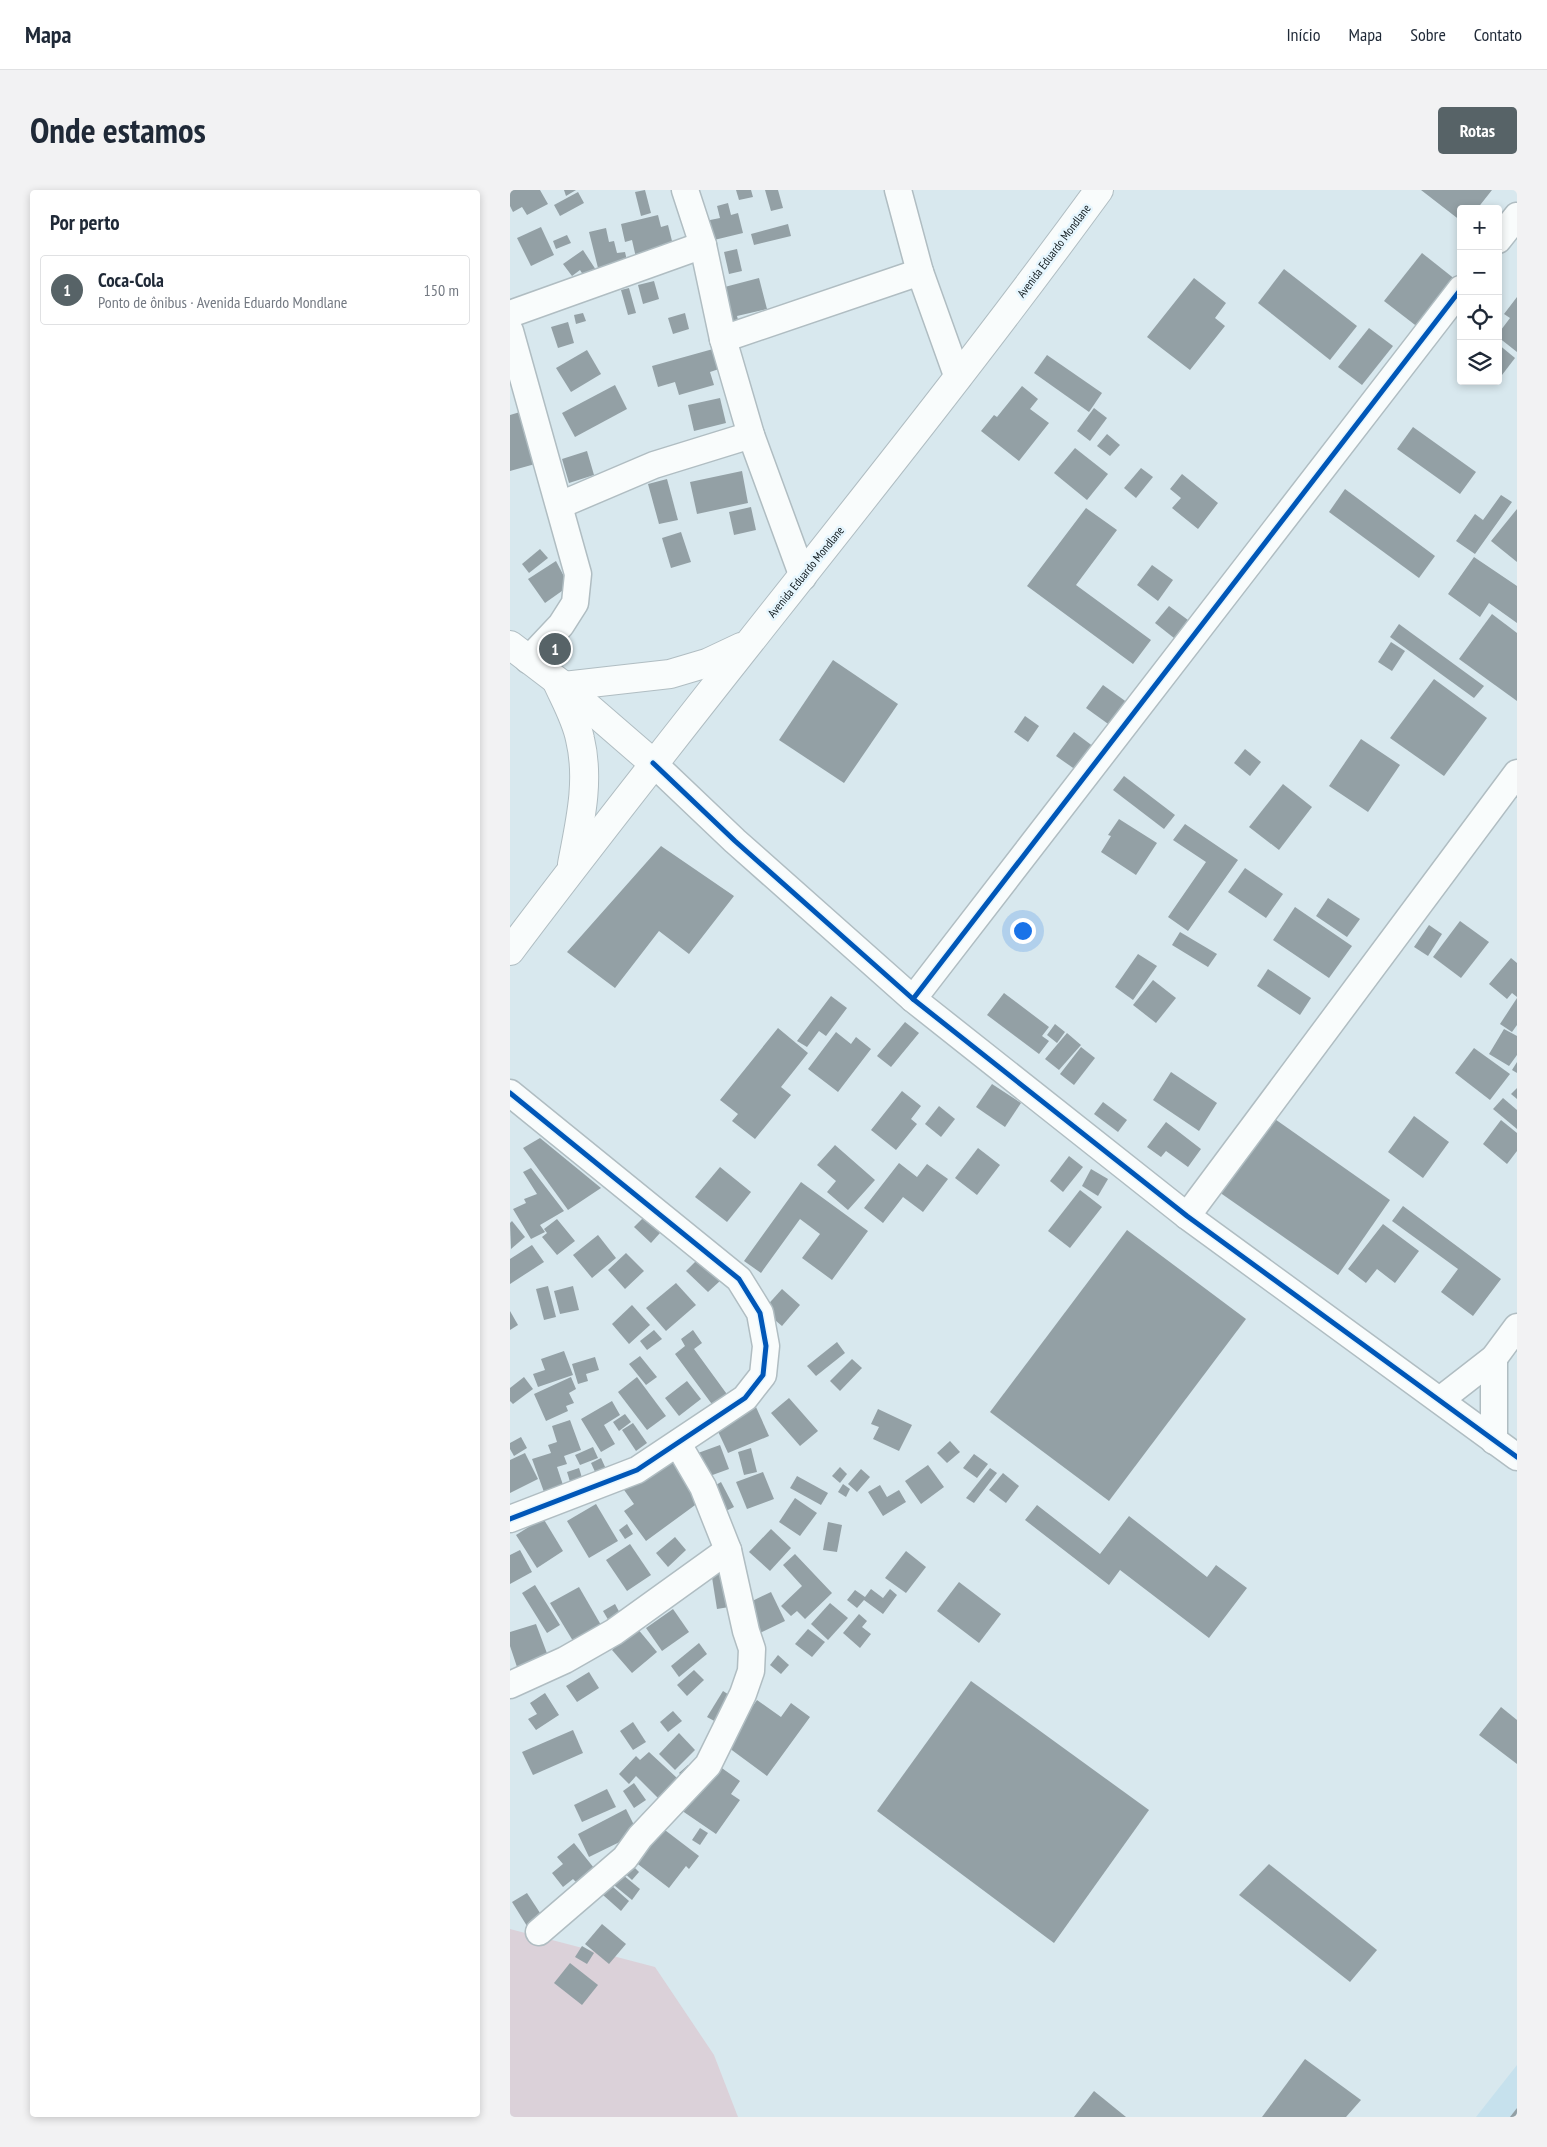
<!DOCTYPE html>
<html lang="pt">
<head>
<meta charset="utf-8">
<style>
  :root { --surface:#fff; --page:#f2f2f3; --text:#1f2937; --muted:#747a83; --line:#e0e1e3; --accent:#576367 }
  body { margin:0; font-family:"PT Sans Narrow",sans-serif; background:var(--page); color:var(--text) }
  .controls { position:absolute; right:15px; top:15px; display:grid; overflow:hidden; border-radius:5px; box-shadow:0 2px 8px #0003 }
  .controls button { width:45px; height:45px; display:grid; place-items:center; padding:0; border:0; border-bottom:1px solid var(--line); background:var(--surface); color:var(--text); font:25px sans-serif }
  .you { position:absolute; left:512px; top:740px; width:18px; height:18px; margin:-12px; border:4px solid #fff; border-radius:50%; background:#1a73e8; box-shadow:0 0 0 8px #1a73e833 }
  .badge { display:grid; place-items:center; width:32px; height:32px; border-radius:50%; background:var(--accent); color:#fff; font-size:16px; font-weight:700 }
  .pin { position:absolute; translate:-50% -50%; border:2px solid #fff; box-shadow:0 1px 5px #0006 }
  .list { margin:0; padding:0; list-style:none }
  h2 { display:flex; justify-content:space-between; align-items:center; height:65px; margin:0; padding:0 20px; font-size:21px }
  h2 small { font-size:16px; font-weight:400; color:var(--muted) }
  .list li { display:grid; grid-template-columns:32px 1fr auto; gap:15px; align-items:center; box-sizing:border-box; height:70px; margin:0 10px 10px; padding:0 10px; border:1px solid var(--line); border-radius:5px }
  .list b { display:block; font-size:19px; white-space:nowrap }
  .list p { margin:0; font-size:16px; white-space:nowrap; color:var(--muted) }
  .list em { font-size:16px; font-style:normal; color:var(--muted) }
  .icon { flex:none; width:28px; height:28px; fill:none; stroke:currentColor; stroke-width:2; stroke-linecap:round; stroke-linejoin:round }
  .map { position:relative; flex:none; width:1007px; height:1927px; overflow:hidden; border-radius:5px }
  header { display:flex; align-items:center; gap:30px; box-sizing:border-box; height:70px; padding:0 25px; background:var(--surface); border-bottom:1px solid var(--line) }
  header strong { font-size:24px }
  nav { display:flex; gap:28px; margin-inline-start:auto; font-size:18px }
  .intro { display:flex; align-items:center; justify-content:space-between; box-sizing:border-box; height:120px; padding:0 30px }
  h1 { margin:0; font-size:35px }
  .button { padding:12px 22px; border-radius:5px; background:var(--accent); color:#fff; font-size:18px; font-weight:700 }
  main { display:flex; gap:30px; padding:0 30px }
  aside { flex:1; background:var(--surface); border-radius:5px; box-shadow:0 2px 8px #0003 }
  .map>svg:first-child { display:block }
  .built { fill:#c6e1ed }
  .green { fill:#dbd1d9 }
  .building { fill:#93a0a5 }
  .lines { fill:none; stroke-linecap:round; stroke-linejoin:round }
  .minor-casing { stroke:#b0bdc2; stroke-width:29 }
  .major-casing { stroke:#b0bdc2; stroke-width:30 }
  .minor { stroke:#f9fcfc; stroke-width:26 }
  .major { stroke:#f9fcfc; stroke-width:28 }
  .cycleway-casing { stroke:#e6f6fe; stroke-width:8 }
  .cycleway { stroke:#0057b8; stroke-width:5 }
  .labels { text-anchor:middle; stroke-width:5; stroke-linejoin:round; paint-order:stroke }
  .street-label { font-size:12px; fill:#111b1f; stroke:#e6f6fe }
</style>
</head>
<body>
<header>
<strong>Mapa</strong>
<nav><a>Início</a><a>Mapa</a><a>Sobre</a><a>Contato</a></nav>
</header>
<div class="intro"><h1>Onde estamos</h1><a class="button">Rotas</a></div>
<main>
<aside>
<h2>Por perto<small></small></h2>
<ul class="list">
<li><span class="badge">1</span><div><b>Coca-Cola</b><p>Ponto de ônibus · Avenida Eduardo Mondlane</p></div><em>150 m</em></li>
</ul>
</aside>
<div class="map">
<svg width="1007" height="1927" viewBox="0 0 1007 1927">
  <rect width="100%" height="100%" fill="#d8e8ee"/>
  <!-- built -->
  <path class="built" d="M1007 1875V1927H966Z"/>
  <!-- green -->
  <path class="green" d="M0 1739 145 1777 204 1865 228 1927H0Z"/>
  <!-- building -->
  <g class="building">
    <path d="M0 0H30L38 14 17 25 12 17 3 22 0 16Z"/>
    <path d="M54 0H66L56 6Z"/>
    <path d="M135 0 141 23 131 26 125 2Z"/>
    <path d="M226 0H241L243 7 229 10Z"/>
    <path d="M255 0H268L273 18 261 21Z"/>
    <path d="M911 0H982L967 19H951V31Z"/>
    <path d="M68 2 74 13 50 26 44 15Z"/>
    <path d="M218 13 221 25 228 23 233 43 200 51 195 31 210 28 207 16Z"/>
    <path d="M148 25 151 37 158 35 165 63 127 72 122 50 115 52 111 34Z"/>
    <path d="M278 34 281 46 244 55 241 44Z"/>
    <path d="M31 37 44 65 21 76 7 48Z"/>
    <path d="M96 38 99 52 104 51 107 63 115 62 118 75 89 82 79 42Z"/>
    <path d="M57 45 61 53 46 59 43 51Z"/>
    <path d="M227 59 232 81 219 84 214 62Z"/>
    <path d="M73 60 86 80 75 88 70 80 62 86 53 74Z"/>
    <path d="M912 63 946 90 909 138 874 111Z"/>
    <path d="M774 79 847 136 820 170 748 113Z"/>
    <path d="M249 88 257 119 227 126 230 137 217 140 207 99Z"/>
    <path d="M684 88 716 113 705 128 715 136 680 180 637 147Z"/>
    <path d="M144 91 149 109 133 114 128 95Z"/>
    <path d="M119 98 126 123 118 125 111 100Z"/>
    <path d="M1007 107V162L988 147V144L1000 128 994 124Z"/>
    <path d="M73 123 76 131 66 134 64 125Z"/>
    <path d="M175 123 179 139 163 144 158 128Z"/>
    <path d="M58 132 64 153 48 158 41 137Z"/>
    <path d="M859 138 883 156 852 195 828 177Z"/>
    <path d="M988 154 1005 168 992 185 988 182Z"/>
    <path d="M203 159 209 179 200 182 204 195 169 205 165 192 148 197 142 176Z"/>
    <path d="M77 160 91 184 61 202 46 178Z"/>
    <path d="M537 165 592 203 579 222 524 183Z"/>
    <path d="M105 195 117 219 65 247 52 223Z"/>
    <path d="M512 196 528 209 520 219 539 233 509 271 471 241 484 225 487 227Z"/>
    <path d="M210 208 216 233 184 241 178 215Z"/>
    <path d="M584 218 597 228 580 251 567 241Z"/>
    <path d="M10 222 25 274 0 281V225Z"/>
    <path d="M903 237 966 282 950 304 887 259Z"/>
    <path d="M597 244 610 255 600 266 587 256Z"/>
    <path d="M565 258 598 284 577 310 544 283Z"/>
    <path d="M77 261 84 285 59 293 52 269Z"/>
    <path d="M631 278 643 287 626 308 614 298Z"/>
    <path d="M232 281 238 313 187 324 180 292Z"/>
    <path d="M672 284 708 313 688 339 662 318 671 308 660 299Z"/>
    <path d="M157 289 168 330 149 334 138 294Z"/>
    <path d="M835 299 925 366 909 388 819 322Z"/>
    <path d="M991 305 1002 312 965 364 946 351 965 324 973 330Z"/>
    <path d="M241 317 246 340 224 345 219 322Z"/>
    <path d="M576 318 607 340 566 395 641 450 623 474 517 396Z"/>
    <path d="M1007 319V372L981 351Z"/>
    <path d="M171 342 181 372 161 378 152 348Z"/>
    <path d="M30 359 38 368 19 383 12 374Z"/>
    <path d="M964 367 1007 396V433L979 413 970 427 938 404Z"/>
    <path d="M46 371 59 396 35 413 18 389Z"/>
    <path d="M642 375 663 390 648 411 627 395Z"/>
    <path d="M659 416 678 430 664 448 645 433Z"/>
    <path d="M982 424 1007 443V511L949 469Z"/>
    <path d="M889 434 974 496 964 508 880 447Z"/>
    <path d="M881 452 895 461 882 481 868 472Z"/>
    <path d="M323 470 388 514 334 593 269 550Z"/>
    <path d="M924 489 977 528 934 586 880 548Z"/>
    <path d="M593 495 618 513 601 536 576 518Z"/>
    <path d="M515 526 529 536 518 552 504 542Z"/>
    <path d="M564 542 584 557 566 580 546 566Z"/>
    <path d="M851 549 890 575 858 622 819 596Z"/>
    <path d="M735 559 751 572 740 586 724 573Z"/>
    <path d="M614 586 665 625 654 639 603 600Z"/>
    <path d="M773 594 802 617 769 660 739 637Z"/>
    <path d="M609 629 647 653 626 685 591 662 601 646 598 645Z"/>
    <path d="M675 634 728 670 678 741 658 727 696 672 663 650Z"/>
    <path d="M151 656 224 706 179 764 149 741 105 798 57 762Z"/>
    <path d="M735 678 773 704 756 728 718 702Z"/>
    <path d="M818 708 850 729 837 747 806 726Z"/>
    <path d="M785 717 842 756 819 788 763 750Z"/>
    <path d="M950 731 979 752 951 788 923 767Z"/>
    <path d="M919 735 932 744 918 766 904 757Z"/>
    <path d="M670 742 707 764 698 777 662 755Z"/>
    <path d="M628 764 647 776 623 810 605 797Z"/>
    <path d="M1001 768 1007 773V807L1002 803 997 809 979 794Z"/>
    <path d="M758 779 801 808 790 825 747 796Z"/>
    <path d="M643 790 666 808 646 833 623 815Z"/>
    <path d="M494 803 539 837 532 846 539 851 529 864 477 825Z"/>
    <path d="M321 806 337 818 316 846 309 841 297 857 287 851Z"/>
    <path d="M1007 808V835L1002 842 990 834Z"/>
    <path d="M395 832 409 843 381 877 367 866Z"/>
    <path d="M545 834 555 842 547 853 537 845Z"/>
    <path d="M268 838 298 863 271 897 281 905 245 949 222 931 228 924 210 910Z"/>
    <path d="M994 839 1007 846V865L999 876 979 864Z"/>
    <path d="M326 842 341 854 346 847 361 859 328 902 298 879Z"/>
    <path d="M557 843 571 855 549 880 535 869Z"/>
    <path d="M571 857 585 868 564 895 550 884Z"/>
    <path d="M964 858 1000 884 980 910 945 883Z"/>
    <path d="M1007 872V883L1002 880Z"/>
    <path d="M661 882 707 913 689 941 643 910Z"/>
    <path d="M482 894 511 913 495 937 466 917Z"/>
    <path d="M1007 898V909L1001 904Z"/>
    <path d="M392 901 411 916 401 929 407 934 386 960 361 940Z"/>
    <path d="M993 908 1007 920V939L983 919Z"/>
    <path d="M593 912 617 930 608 942 584 924Z"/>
    <path d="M429 916 445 929 431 947 415 934Z"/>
    <path d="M904 926 939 952 913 988 878 962Z"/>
    <path d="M762 927 880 1010 828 1085 709 1002Z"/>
    <path d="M991 930 1007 943V961L997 974 973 954Z"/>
    <path d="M656 932 691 959 678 977 656 961 651 967 637 957Z"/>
    <path d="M30 948 91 998 58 1020 13 958Z"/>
    <path d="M325 955 365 990 338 1020 317 1002 326 991 307 975Z"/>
    <path d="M468 958 490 975 467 1005 445 988Z"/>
    <path d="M559 966 573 977 553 1002 540 991Z"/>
    <path d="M389 973 407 987 417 974 438 989 413 1022 393 1007 373 1033 354 1018Z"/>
    <path d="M210 977 241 1002 217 1032 185 1007Z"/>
    <path d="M21 978 54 1021 30 1035 35 1042 21 1049 3 1019 16 1013 14 1009 27 1004 13 982Z"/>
    <path d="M581 979 598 989 588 1006 572 996Z"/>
    <path d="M291 992 358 1041 322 1090 292 1068 310 1044 290 1029 251 1083 234 1071Z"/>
    <path d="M570 1000 592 1017 560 1058 538 1041Z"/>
    <path d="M893 1016 991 1089 963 1126 931 1102 948 1079 882 1031Z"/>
    <path d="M133 1028 150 1043 141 1053 124 1037Z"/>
    <path d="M47 1029 65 1051 47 1065 32 1047 37 1043 34 1039Z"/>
    <path d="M2 1031 15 1047 1 1059 0 1033Z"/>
    <path d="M873 1034 909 1061 885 1093 867 1079 856 1093 838 1079Z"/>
    <path d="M617 1040 736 1129 599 1311 480 1222Z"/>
    <path d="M88 1045 106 1068 82 1088 63 1065Z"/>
    <path d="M22 1055 34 1072 0 1094V1069Z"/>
    <path d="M116 1063 134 1081 115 1099 98 1080Z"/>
    <path d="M189 1068 211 1090 198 1102 176 1081Z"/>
    <path d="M166 1093 186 1115 156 1141 136 1118Z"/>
    <path d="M38 1096 46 1127 34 1130 26 1099Z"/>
    <path d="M63 1096 69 1120 50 1124 44 1101Z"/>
    <path d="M272 1099 290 1115 272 1136 253 1120Z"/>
    <path d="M122 1115 140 1135 119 1154 102 1134Z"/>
    <path d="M0 1121 8 1135 0 1140Z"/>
    <path d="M144 1140 152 1149 137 1160 130 1151Z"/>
    <path d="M183 1140 192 1153 184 1159 219 1207 204 1217 165 1164 175 1156 171 1149Z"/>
    <path d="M327 1152 335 1163 306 1186 297 1176Z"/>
    <path d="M54 1161 63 1185 28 1197 23 1184 35 1180 31 1169Z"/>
    <path d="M130 1166 147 1187 136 1195 119 1174Z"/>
    <path d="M85 1167 89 1180 76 1184 78 1191 68 1194 62 1174Z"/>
    <path d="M342 1169 352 1178 330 1201 320 1191Z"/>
    <path d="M14 1187 23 1199 3 1214 0 1211V1198Z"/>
    <path d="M61 1187 66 1199 59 1203 64 1213 56 1216 58 1221 36 1231 24 1204Z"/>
    <path d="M127 1187 156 1226 137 1240 108 1202Z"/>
    <path d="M177 1191 191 1209 169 1226 155 1208Z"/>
    <path d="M279 1208 308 1241 290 1256 261 1223Z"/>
    <path d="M102 1211 110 1225 94 1235 105 1254 91 1262 71 1229Z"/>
    <path d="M246 1217 259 1246 218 1263 205 1235Z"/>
    <path d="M368 1219 402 1235 389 1261 363 1249 369 1237 361 1234Z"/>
    <path d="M115 1224 121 1232 109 1241 103 1232Z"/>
    <path d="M60 1230 71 1260 54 1266 57 1274 47 1277 53 1295 34 1302 22 1269 41 1263 38 1255 47 1252 42 1236Z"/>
    <path d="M123 1233 137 1253 126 1261 112 1240Z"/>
    <path d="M11 1247 17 1258 4 1266 0 1259V1253Z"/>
    <path d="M440 1251 450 1262 437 1273 427 1263Z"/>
    <path d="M210 1255 219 1279 197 1287 188 1263Z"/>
    <path d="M83 1257 88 1268 70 1275 65 1265Z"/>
    <path d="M241 1258 247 1282 234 1285 228 1262Z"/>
    <path d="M15 1263 28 1289 0 1303V1270Z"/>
    <path d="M159 1263 192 1310 136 1351 114 1321 124 1314 112 1297Z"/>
    <path d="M464 1264 478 1274 467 1288 453 1278Z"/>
    <path d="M91 1268 96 1279 86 1284 81 1273Z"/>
    <path d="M418 1275 434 1297 411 1314 395 1291Z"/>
    <path d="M330 1277 337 1284 330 1293 322 1286Z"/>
    <path d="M69 1278 73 1291 61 1295 57 1282Z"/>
    <path d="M480 1278 487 1283 464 1313 456 1308Z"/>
    <path d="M351 1279 360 1287 347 1302 338 1294Z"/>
    <path d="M253 1282 264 1309 237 1319 226 1292Z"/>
    <path d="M493 1283 509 1296 496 1313 479 1300Z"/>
    <path d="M287 1286 318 1303 311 1315 280 1298Z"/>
    <path d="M211 1292 224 1317 212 1323 199 1299Z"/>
    <path d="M333 1294 340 1299 336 1307 328 1302Z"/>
    <path d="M370 1295 377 1307 389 1300 396 1312 373 1326 358 1302Z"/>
    <path d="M285 1308 307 1323 290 1346 269 1332Z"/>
    <path d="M86 1314 108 1351 79 1368 57 1331Z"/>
    <path d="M527 1315 590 1364 619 1326 697 1387 706 1375 737 1398 699 1448 610 1380 599 1395 515 1330Z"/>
    <path d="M33 1328 53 1361 27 1378 6 1345Z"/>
    <path d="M318 1332 332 1335 327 1362 313 1360Z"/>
    <path d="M117 1334 123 1344 115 1349 109 1340Z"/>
    <path d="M261 1339 281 1358 260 1381 239 1362Z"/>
    <path d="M165 1347 176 1360 158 1377 146 1363Z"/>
    <path d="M120 1354 141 1385 117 1401 96 1370Z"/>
    <path d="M10 1360 22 1382 0 1394V1365Z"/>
    <path d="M396 1361 416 1377 396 1403 375 1388Z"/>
    <path d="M285 1364 322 1403 295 1429 287 1421 281 1426 271 1416 292 1396 273 1375Z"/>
    <path d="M219 1378 225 1416 207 1419 201 1381Z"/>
    <path d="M449 1392 491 1424 469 1453 427 1421Z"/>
    <path d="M25 1395 50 1435 37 1443 12 1403Z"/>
    <path d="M69 1397 91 1435 63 1451 40 1413Z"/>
    <path d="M361 1399 373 1408 380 1399 387 1405 373 1424 354 1410 347 1418 337 1410 345 1400 355 1407Z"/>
    <path d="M261 1402 275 1431 250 1443 236 1414Z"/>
    <path d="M320 1413 338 1428 318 1450 301 1434Z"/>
    <path d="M105 1414 112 1427 100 1433 93 1421Z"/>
    <path d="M163 1419 179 1442 152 1461 136 1438Z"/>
    <path d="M349 1424 357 1431 352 1437 361 1444 350 1458 333 1443Z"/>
    <path d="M26 1434 38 1466 7 1477 0 1456V1442Z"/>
    <path d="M127 1438 147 1462 122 1483 102 1460Z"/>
    <path d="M298 1439 315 1452 302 1467 285 1454Z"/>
    <path d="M189 1453 197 1464 169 1487 161 1476Z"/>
    <path d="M268 1465 279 1475 271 1484 260 1475Z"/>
    <path d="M184 1480 194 1490 177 1506 167 1495Z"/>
    <path d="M79 1482 89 1498 67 1512 56 1496Z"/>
    <path d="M461 1491 639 1620 544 1753 367 1621Z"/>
    <path d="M213 1501 224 1508 208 1533 197 1527Z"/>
    <path d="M35 1503 49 1525 26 1540 18 1529 27 1524 20 1513Z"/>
    <path d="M247 1510 271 1527 281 1513 300 1527 257 1586 215 1555Z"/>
    <path d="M991 1517 1007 1530V1574L969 1545Z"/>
    <path d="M163 1521 172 1531 158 1542 150 1532Z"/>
    <path d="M123 1532 136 1552 123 1560 110 1541Z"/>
    <path d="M63 1540 73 1563 23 1585 12 1562Z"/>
    <path d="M169 1543 185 1560 165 1580 149 1564Z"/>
    <path d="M139 1562 167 1588 148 1608 126 1586 119 1594 109 1584 126 1566 130 1570Z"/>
    <path d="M178 1575 185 1583 176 1590 169 1583Z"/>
    <path d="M209 1576 230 1591 221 1604 230 1610 206 1644 168 1618Z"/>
    <path d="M124 1593 136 1610 124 1618 113 1601Z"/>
    <path d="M97 1599 106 1617 72 1632 64 1615Z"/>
    <path d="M116 1619 128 1643 79 1667 68 1644Z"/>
    <path d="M147 1634 189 1666 179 1679 176 1676 159 1698 120 1668Z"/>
    <path d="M190 1638 198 1643 190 1655 182 1650Z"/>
    <path d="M64 1653 84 1678 66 1692 63 1689 53 1697 42 1683 53 1674 47 1667Z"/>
    <path d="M119 1672 129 1682 122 1690 111 1680Z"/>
    <path d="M759 1674 867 1760 840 1792 729 1705Z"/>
    <path d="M107 1680 130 1699 122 1710 99 1691Z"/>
    <path d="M102 1696 119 1711 111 1721 93 1705Z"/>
    <path d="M17 1703 32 1726 17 1736 2 1712Z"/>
    <path d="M92 1734 116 1754 99 1774 75 1754Z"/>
    <path d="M72 1756 84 1763 77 1774 65 1767Z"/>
    <path d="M60 1773 88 1795 72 1815 44 1793Z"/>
    <path d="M795 1869 851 1910 836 1927H752Z"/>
    <path d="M584 1901 616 1927H564Z"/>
    <path d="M1007 1918V1927H1000Z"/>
  </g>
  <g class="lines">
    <defs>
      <g id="minor">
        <path d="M175 0 193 55 213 149 241 245 293 387"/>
        <path d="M388 0 410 82 448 188"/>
        <path d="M988 50 1007 26"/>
        <path d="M0 124 193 55"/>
        <path d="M0 141 68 384 65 413 51 435 18 470"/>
        <path d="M213 149 410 82"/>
        <path d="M50 315 144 275 241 245"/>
        <path d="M143 573 225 651 403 809 677 1026 1007 1267"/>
        <path d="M403 809 951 99"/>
        <path d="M0 903 229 1089 250 1123 256 1156 253 1185 235 1208 127 1280 0 1329"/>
        <path d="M677 1026 1007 583"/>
        <path d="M930 1210 984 1168 1007 1137"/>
        <path d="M984 1251V1168"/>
        <path d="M0 1495 55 1470 104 1442 218 1360"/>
        <path d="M29 1742 115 1668 130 1647 198 1575 233 1504 241 1481 242 1459 236 1441 218 1360 193 1297 168 1254"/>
      </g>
      <g id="major">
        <path d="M0 455 54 496 143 573"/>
        <path d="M47 492C55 510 66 529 70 549 80 591 70 632 62 674"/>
        <path d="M54 496 160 484 197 473 231 457"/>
        <path d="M0 761C193 504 400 259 589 0"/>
      </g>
    </defs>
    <!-- minor casing -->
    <use href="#minor" class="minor-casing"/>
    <!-- major casing -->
    <use href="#major" class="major-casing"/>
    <!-- minor -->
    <use href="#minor" class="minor"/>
    <!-- major -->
    <use href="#major" class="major"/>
    <defs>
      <g id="cycleway">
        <path d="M143 573 225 651 403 809 677 1026 1007 1267"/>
        <path d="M403 809 951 99"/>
        <path d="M0 903 229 1089 250 1123 256 1156 253 1185 235 1208 127 1280 0 1329"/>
      </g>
    </defs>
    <!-- cycleway casing -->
    <use href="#cycleway" class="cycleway-casing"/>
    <!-- cycleway -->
    <use href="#cycleway" class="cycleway"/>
  </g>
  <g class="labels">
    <!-- street labels -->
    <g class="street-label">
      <text transform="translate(544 61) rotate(-53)" y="4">Avenida Eduardo Mondlane</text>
      <text transform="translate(296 382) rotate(-51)" y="4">Avenida Eduardo Mondlane</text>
    </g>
  </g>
</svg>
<div class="controls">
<button>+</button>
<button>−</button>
<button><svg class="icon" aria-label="locate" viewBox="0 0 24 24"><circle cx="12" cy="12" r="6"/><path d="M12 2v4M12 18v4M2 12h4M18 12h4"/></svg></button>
<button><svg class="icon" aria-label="layers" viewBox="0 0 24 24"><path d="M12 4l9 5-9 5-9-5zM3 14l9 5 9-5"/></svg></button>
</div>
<div class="you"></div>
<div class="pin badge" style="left:45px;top:459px">1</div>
</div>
</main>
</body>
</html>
